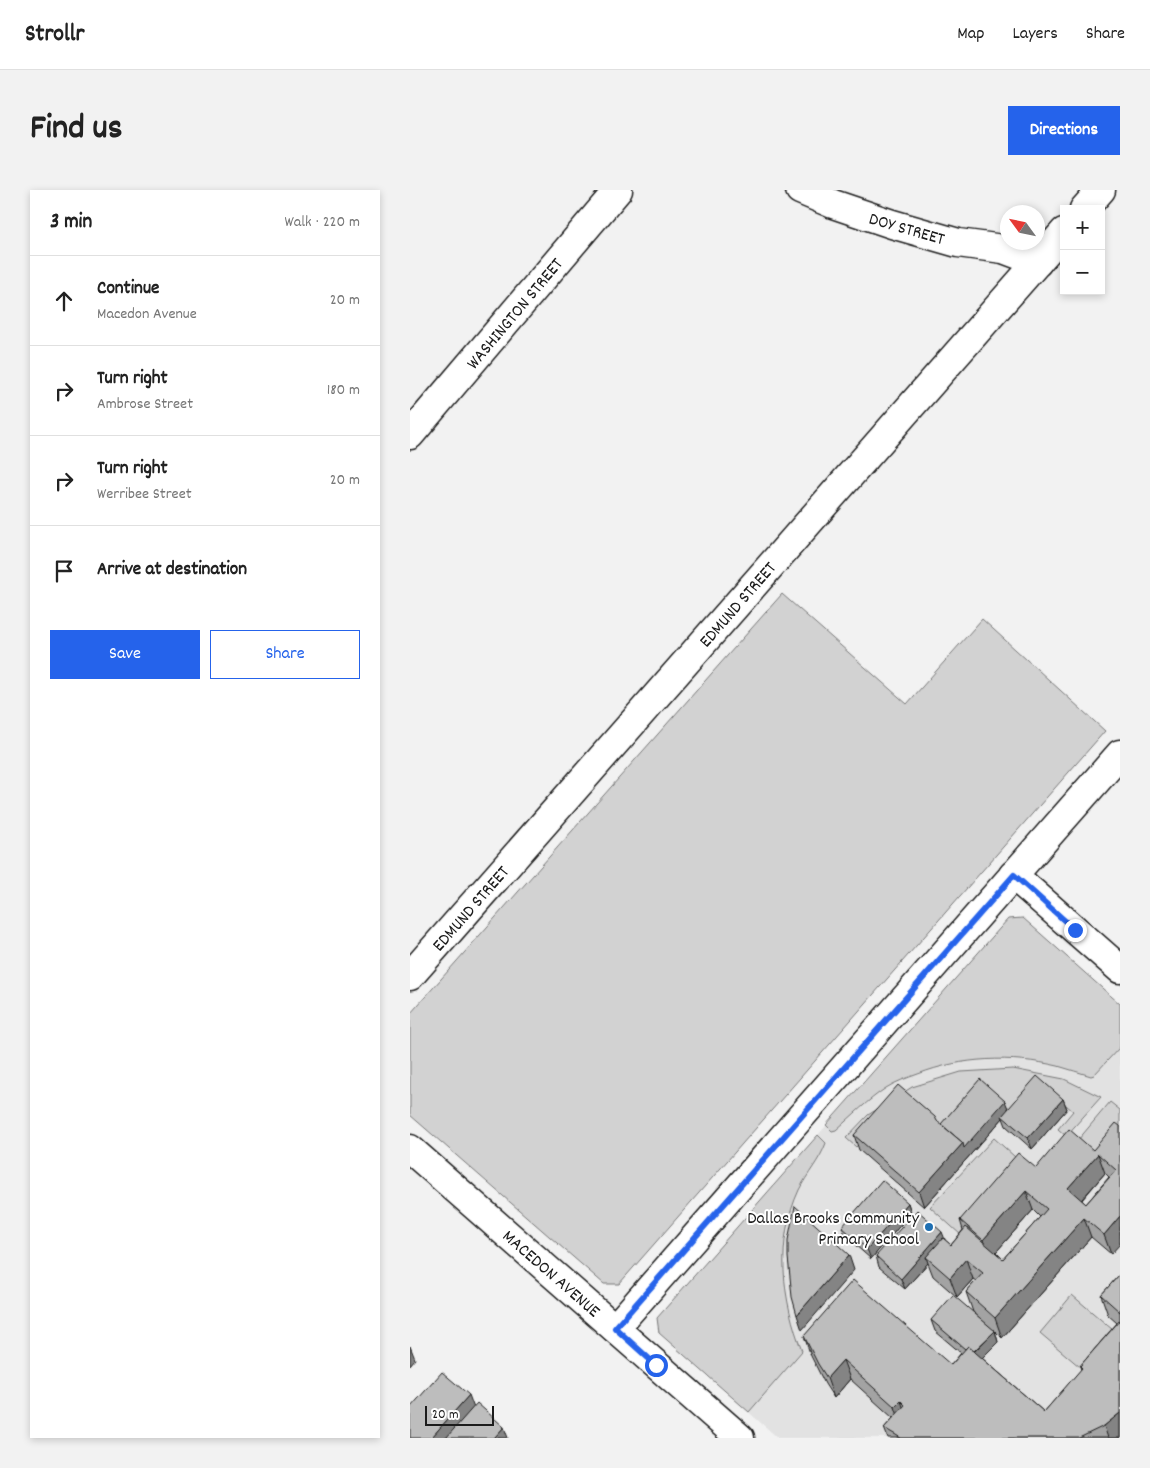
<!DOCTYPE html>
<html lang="en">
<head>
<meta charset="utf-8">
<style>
  :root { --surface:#fff; --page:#f2f2f2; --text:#222; --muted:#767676; --line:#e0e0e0; --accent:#2563eb }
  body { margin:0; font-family:Dekko,sans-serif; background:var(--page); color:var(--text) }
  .controls { position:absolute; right:15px; top:15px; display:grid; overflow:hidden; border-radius:0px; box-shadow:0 2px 8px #0003 }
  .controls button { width:45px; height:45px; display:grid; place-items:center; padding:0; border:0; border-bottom:1px solid var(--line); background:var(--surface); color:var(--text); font:25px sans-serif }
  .compass { position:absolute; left:590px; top:15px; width:45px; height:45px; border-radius:50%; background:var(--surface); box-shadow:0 2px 8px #0003; rotate:303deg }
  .scale { position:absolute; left:15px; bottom:12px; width:69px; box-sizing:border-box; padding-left:5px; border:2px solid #1c1c1c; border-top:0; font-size:14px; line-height:18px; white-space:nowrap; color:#1c1c1c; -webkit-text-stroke:4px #fff; paint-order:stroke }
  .stop { position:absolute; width:15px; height:15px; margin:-11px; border:4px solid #2563eb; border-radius:50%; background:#fff }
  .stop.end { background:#2563eb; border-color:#fff; box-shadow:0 1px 5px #0008 }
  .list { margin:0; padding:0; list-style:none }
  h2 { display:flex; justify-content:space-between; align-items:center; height:65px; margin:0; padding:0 20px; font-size:21px }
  h2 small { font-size:16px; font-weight:400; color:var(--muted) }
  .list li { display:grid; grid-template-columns:32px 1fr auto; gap:15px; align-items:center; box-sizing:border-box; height:90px; padding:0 20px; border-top:1px solid var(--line) }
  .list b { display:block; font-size:19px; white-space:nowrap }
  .list p { margin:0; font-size:16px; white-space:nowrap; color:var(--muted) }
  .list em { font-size:16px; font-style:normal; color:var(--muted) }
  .actions { display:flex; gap:10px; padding:15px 20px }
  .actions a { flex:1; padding:11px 0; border:1px solid var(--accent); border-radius:0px; text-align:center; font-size:18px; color:var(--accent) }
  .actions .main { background:var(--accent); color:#fff }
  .icon { flex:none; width:28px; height:28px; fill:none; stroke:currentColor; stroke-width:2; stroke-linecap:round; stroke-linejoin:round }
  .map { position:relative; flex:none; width:710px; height:1248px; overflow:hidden; border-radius:0px }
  header { display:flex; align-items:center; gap:30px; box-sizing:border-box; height:70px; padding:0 25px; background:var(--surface); border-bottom:1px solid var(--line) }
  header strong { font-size:24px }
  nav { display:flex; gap:28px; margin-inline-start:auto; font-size:18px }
  .intro { display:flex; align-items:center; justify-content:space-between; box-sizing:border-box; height:120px; padding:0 30px }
  h1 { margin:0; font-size:35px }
  .button { padding:12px 22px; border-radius:0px; background:var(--accent); color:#fff; font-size:18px; font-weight:700 }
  main { display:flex; gap:30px; padding:0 30px }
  aside { flex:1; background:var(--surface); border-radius:0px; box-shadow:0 2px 8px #0003 }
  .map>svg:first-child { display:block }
  .built { fill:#e2e2e2 }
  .green { fill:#d2d2d2; stroke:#777 }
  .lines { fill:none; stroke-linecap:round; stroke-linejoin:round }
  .street-casing { stroke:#1c1c1c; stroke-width:31 }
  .street { stroke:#fff; stroke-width:28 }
  .wall { fill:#a3a3a3; stroke:#1c1c1c; fill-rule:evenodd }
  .shaded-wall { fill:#848484; stroke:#1c1c1c }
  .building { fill:#bdbdbd; stroke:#1c1c1c; fill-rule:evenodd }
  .route { stroke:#2563eb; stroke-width:6 }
  .poi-dot { fill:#1f6fb2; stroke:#fff; stroke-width:2 }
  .labels { text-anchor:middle; stroke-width:4; stroke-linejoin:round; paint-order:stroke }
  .street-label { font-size:18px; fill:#1c1c1c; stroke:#fff }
  .poi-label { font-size:18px; fill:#1c1c1c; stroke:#fff; text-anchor:end }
</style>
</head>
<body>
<header>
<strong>Strollr</strong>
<nav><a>Map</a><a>Layers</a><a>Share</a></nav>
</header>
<div class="intro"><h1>Find us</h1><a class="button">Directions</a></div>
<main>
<aside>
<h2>3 min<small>Walk · 220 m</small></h2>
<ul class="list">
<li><svg class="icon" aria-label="ahead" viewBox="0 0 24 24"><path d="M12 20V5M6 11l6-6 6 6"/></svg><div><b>Continue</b><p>Macedon Avenue</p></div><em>20 m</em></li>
<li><svg class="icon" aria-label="right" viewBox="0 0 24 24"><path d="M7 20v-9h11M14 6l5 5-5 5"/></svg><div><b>Turn right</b><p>Ambrose Street</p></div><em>180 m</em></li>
<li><svg class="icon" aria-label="right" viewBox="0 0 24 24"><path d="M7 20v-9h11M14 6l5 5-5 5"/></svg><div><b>Turn right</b><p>Werribee Street</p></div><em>20 m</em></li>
<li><svg class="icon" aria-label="arrive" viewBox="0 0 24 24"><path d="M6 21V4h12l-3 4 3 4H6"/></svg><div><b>Arrive at destination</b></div></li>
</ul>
<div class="actions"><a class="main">Save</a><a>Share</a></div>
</aside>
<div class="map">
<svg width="710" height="1248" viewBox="0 0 710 1248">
  <rect width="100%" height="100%" fill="#f2f2f2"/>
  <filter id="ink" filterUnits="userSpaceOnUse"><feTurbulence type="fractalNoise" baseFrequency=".02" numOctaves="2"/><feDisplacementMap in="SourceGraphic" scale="10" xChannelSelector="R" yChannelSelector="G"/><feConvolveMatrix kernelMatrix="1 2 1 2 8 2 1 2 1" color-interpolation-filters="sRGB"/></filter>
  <g filter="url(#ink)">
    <!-- built -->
    <path class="built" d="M613 728 710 814V1248H368L249 1143 247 1128 598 729Z"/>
    <!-- green -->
    <g class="green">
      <path d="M372 404 497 514 572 429 695 541 209 1094H194L0 925V824Z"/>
      <path d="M613 728 710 814V857L684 885 681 886C670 883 659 879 648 876 601 865 552 867 508 884 497 888 485 892 476 898 458 910 442 926 426 940L422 941 416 935 598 729Z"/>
      <path d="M603 879 654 889 691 907 656 946 648 939 663 921 629 892 603 921 572 895 531 942 491 907 446 957 436 948 458 925 502 897 551 882Z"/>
      <path d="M700 912 710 920V955L692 971 668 950Z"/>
      <path d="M408 945 416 953C410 970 397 984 389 1000 365 1052 372 1109 392 1161L339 1222 249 1143 247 1128Z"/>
      <path d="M584 948 615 976 551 1045 520 1017Z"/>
      <path d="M662 1105 710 1146 683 1188 630 1143Z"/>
    </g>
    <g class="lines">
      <defs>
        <g id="street">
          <path d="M390 0 423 14 482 34 548 53 593 59 628 72"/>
          <path d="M674 19 691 0"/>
          <path d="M0 245 208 0"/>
          <path d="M603 685 710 779"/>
          <path d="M0 786 654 42"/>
          <path d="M0 959 330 1248"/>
          <path d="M205 1138 710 564"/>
        </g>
      </defs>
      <!-- street casing -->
      <use href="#street" class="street-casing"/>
      <!-- street -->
      <use href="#street" class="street"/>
    </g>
    <!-- wall -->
    <g class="wall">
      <path d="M653 909 657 919 622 959 596 936 593 928 514 1017 449 960 444 945 531 934 598 919Z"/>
      <path d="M710 936 701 1064 681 1047 592 1148 585 1141 588 1152 572 1168 634 1222 671 1180 670 1176 707 1133 698 1125 691 1105 710 1084V1248H478L474 1238 483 1228 440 1189 424 1208 415 1194 401 1166 394 1146 541 1175 551 1163 525 1141 521 1130 584 1141 563 1122 556 1102 566 1091 563 1089 547 1107 523 1086 518 1073 495 1099 469 1077 466 1066 535 1050 541 1055 553 1040 550 1030 626 978 683 960ZM695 983 699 987 676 1014 672 1010ZM623 1020 630 1027 593 1069 586 1062Z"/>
      <path d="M498 1013 501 1023 461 1069 436 1047 432 1037Z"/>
    </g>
    <!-- shaded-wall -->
    <g class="shaded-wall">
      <path d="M653 909 657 919 622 959 618 948Z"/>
      <path d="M595 911 599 921 592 926 593 928 514 1017 509 1002 553 953Z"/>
      <path d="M688 964 695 983 665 1017 658 998Z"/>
      <path d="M616 1001 623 1020 580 1069 573 1050Z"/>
      <path d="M498 1013 501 1023 461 1069 457 1059Z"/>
      <path d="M710 1026V1054L701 1064 694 1045Z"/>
      <path d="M674 1028 681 1047 592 1148 585 1128Z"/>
      <path d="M532 1042 536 1052 516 1067 518 1073 495 1099 491 1089Z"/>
      <path d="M439 1065 444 1080 392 1140 387 1125Z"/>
      <path d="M556 1069 563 1089 547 1107 540 1088Z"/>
      <path d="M585 1141 588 1152 565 1175 561 1165Z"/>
      <path d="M0 1156 5 1169 0 1175Z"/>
      <path d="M433 1170 440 1189 424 1208 417 1188Z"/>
      <path d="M59 1205 65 1221 40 1248H21Z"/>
      <path d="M491 1211 498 1231 492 1237 485 1217Z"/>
      <path d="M710 1223V1248H698L694 1236Z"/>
      <path d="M94 1237 98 1248H84Z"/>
    </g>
    <!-- building -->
    <g class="building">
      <path d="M627 886 653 909 618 948 592 926Z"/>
      <path d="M570 889 595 911 554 958 553 953 531 934Z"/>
      <path d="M488 895 525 927 527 931 553 953 509 1002 444 945Z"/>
      <path d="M706 933 710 936V1026L694 1045 674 1028 585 1128 556 1102 573 1083 556 1069 540 1088 516 1067 533 1048 541 1055 556 1037 593 1069 637 1019 616 1001 573 1050 550 1030 608 963 626 978 659 939 683 960ZM688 964 706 980 676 1014 658 998Z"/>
      <path d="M472 990 498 1013 457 1059 432 1037Z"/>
      <path d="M385 1016 439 1065 387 1125 382 1107 378 1067V1050Z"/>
      <path d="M507 1020 532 1042 491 1089 466 1066Z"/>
      <path d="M710 1084V1122L691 1105Z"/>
      <path d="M443 1090 541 1175 558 1156 634 1222 672 1178 670 1176 710 1130V1223L694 1236 669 1248H491L474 1238 495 1215 491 1211 485 1217 433 1170 417 1188 408 1174 394 1146Z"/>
      <path d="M543 1105 585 1141 564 1161 558 1156 555 1159 521 1130Z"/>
      <path d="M32 1182 59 1205 21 1248H0V1218Z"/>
      <path d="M67 1213 94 1237 84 1248H36Z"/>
    </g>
  </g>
  <g class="lines" filter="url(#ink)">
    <!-- route -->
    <path class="route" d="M246 1175 205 1138 604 685 665 740"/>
  </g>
  <!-- markers -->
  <circle class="poi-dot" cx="519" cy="1037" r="5"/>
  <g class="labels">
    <!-- street labels -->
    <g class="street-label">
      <text transform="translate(497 38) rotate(16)" y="6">DOY STREET</text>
      <text transform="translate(104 123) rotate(-50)" y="6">WASHINGTON STREET</text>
      <text transform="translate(327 414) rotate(-49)" y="6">EDMUND STREET</text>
      <text transform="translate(60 718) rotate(-49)" y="6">EDMUND STREET</text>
      <text transform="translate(142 1083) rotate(41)" y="6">MACEDON AVENUE</text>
    </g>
    <!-- poi labels -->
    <g class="poi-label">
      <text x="509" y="1033">Dallas Brooks Community<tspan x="509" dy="21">Primary School</tspan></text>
    </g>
  </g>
</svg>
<div class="controls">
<button>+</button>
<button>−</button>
</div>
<svg class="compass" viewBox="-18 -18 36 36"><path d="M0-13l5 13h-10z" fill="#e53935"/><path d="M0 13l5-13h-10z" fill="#767676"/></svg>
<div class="scale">20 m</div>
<div class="stop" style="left:246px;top:1175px"></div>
<div class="stop end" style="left:665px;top:740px"></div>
</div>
</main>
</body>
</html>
